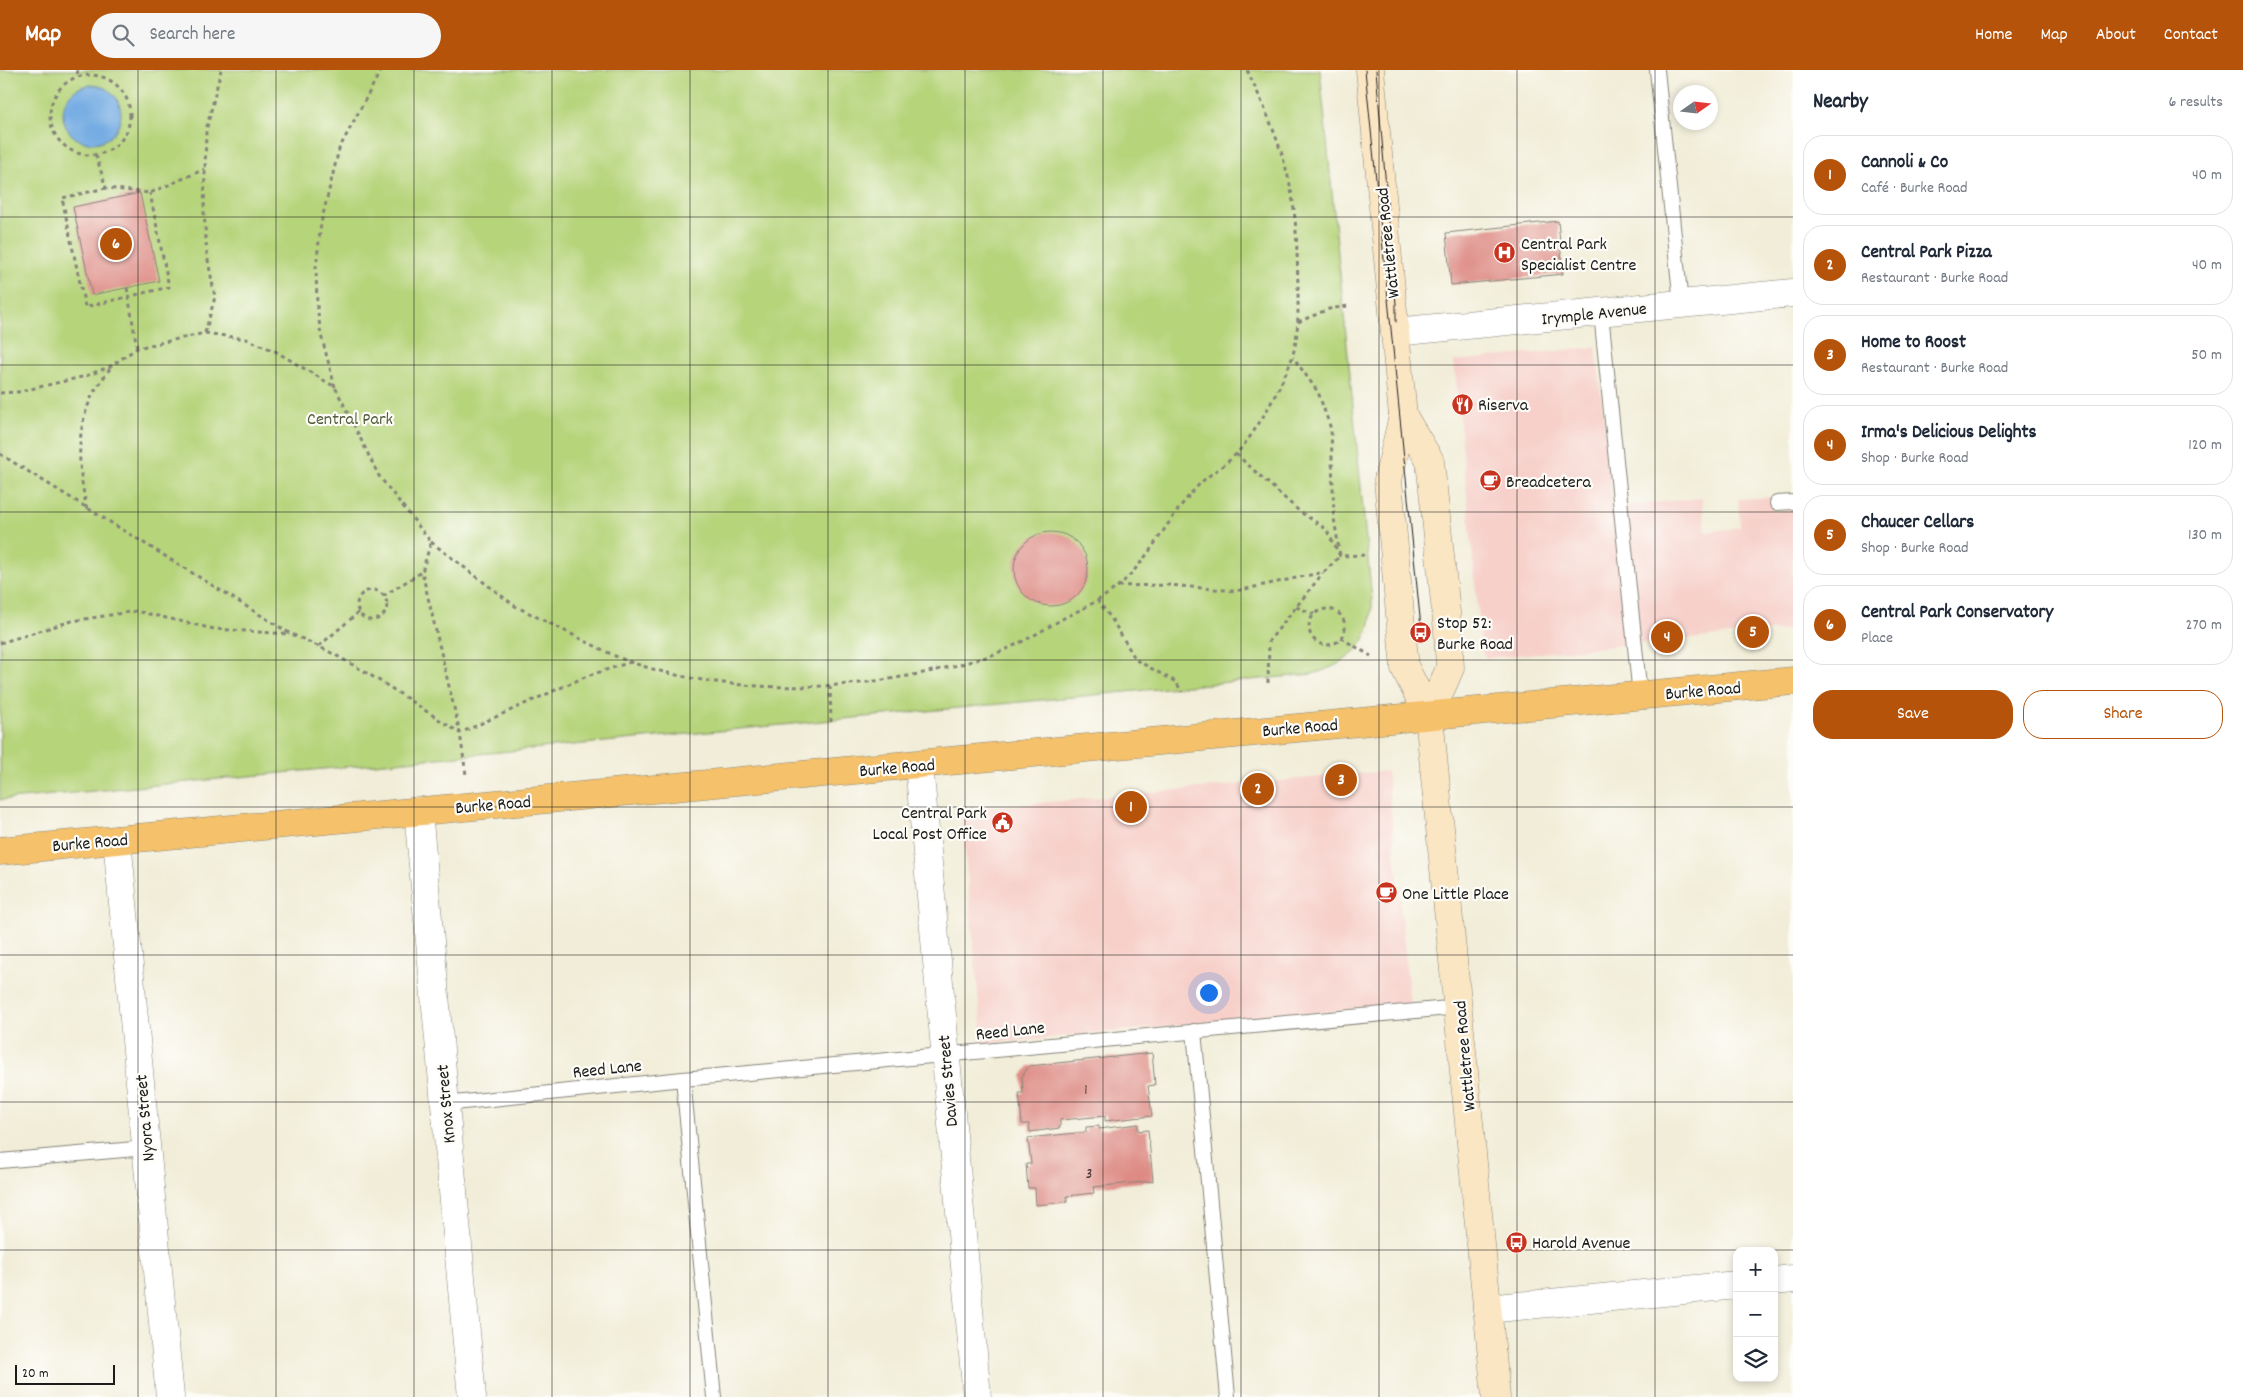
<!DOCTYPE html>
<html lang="en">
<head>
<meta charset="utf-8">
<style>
  :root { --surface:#fff; --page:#f6f6f7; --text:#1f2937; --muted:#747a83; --line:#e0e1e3; --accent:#b45309 }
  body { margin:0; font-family:Dekko,sans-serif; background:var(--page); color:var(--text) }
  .controls { position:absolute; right:15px; bottom:15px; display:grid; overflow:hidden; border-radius:10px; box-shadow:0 2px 8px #0003 }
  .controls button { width:45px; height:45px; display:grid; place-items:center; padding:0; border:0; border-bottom:1px solid var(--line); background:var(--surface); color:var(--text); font:25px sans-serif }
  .compass { position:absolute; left:1673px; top:15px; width:45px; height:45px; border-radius:50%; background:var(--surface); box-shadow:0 2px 8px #0003; rotate:76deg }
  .scale { position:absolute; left:15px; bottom:12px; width:100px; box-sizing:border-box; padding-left:5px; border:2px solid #1c1c1c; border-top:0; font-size:14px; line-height:18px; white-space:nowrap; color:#1c1c1c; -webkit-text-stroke:4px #fdfcf7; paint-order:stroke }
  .you { position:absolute; left:1208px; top:922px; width:18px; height:18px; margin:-12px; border:4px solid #fff; border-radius:50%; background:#1a73e8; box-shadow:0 0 0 8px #1a73e833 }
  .badge { display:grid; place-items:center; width:32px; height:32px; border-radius:50%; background:var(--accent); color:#fff; font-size:16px; font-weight:700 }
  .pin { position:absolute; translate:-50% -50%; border:2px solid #fff; box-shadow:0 1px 5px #0006 }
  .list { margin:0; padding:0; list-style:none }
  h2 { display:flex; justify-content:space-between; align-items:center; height:65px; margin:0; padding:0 20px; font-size:21px }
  h2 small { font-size:16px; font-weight:400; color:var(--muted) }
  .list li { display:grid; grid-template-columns:32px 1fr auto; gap:15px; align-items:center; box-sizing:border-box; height:80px; margin:0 10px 10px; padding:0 10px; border:1px solid var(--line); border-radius:20px }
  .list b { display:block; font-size:19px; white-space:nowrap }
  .list p { margin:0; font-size:16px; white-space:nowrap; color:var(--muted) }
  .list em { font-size:16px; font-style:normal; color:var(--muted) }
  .actions { display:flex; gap:10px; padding:15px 20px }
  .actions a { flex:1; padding:11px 0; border:1px solid var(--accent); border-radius:20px; text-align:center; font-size:18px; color:var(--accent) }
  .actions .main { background:var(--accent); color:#fff }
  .icon { flex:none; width:28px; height:28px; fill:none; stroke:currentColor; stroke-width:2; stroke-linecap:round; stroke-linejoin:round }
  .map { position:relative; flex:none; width:1793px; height:1327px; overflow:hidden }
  header { display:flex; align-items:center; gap:30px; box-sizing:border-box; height:70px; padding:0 25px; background:var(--accent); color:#fff }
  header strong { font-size:24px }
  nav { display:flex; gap:28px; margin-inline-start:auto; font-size:18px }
  .search { width:350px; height:45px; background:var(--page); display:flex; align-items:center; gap:12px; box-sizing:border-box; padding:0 18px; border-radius:28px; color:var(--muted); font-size:19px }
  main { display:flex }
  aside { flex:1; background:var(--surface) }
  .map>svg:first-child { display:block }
  .built { fill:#f7d0ca }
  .green { fill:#b6d47a; stroke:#69784b }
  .water { fill:#74ace3; stroke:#486480 }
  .building { fill:#de8b85 }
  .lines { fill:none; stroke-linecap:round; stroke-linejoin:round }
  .lane-casing { stroke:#86847a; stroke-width:16 }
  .street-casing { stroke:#86847a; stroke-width:29 }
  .secondary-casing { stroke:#86847a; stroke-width:29 }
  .primary-casing { stroke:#86847a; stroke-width:29 }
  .path { stroke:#86847a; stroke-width:3; stroke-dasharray:4 4; stroke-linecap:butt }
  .lane { stroke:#fff; stroke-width:14 }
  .street { stroke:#fff; stroke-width:28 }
  .secondary { stroke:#fbe6c4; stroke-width:28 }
  .primary { stroke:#f5c16b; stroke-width:28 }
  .tram { stroke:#1c1c1c; stroke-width:1 }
  .grid { fill:none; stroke:#1c1c1c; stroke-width:1; stroke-opacity:0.55 }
  .labels { text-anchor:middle; stroke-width:4.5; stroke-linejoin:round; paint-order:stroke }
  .number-label { font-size:15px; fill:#4c3836 }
  .street-label { font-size:18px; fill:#1c1c1c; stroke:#fdfcf7 }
  .poi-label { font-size:18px; fill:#1c1c1c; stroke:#fdfcf7; text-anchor:start }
  .park-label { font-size:18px; fill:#525c3d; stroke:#fdfcf7 }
</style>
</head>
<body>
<header>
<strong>Map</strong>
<div class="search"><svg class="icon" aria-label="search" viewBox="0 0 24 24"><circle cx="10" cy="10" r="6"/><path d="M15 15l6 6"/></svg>Search here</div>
<nav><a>Home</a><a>Map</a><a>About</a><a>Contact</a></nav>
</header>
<main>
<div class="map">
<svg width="1793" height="1327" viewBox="0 0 1793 1327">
  <rect width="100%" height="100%" fill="#fdfcf7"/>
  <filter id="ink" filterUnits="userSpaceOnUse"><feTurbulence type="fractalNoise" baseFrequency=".02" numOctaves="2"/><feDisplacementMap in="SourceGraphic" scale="10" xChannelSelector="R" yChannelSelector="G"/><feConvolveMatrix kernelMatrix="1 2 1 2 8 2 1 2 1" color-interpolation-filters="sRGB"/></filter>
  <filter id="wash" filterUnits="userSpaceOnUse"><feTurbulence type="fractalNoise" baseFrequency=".0096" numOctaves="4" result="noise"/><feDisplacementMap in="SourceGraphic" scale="20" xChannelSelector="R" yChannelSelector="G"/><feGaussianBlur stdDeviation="1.12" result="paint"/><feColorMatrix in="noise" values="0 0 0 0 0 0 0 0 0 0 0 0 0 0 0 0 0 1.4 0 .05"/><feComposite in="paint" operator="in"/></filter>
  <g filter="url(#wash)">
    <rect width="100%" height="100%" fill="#f1edd8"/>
    <!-- built -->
    <g class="built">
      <path d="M1596 277 1613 437 1702 428 1706 462 1740 457 1738 429 1771 427 1773 441 1793 439V559L1486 588 1482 582 1454 291Z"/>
      <path d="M1387 701 1410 934 983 974 961 740Z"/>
    </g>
    <!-- green -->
    <path class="green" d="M0 0H1320L1372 530C1373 573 1352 592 1313 604L0 730Z"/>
    <!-- water -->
    <circle class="water" cx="92" cy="44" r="29"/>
    <g id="blocks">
      <!-- building -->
      <g class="building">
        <path d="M140 123 159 211 92 225 73 137Z"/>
        <path d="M1558 151 1563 204 1451 215 1446 163Z"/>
        <circle cx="1051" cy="499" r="37"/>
        <path d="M1152 983 1155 1015 1148 1016 1152 1046 1105 1051V1046L1060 1050V1058L1030 1062 1029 1054H1022L1019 1023H1023L1022 1006 1029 996Z"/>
        <path d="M1138 1054V1061L1148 1060 1153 1111 1093 1117 1094 1123 1067 1126V1132L1036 1135 1035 1118H1028L1026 1094H1031L1028 1068 1086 1062V1057L1099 1056V1059Z"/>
      </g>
    </g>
  </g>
  <g filter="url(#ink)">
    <use href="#blocks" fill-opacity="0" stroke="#86847a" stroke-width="1"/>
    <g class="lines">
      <defs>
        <g id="lane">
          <path d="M1657 0 1681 234"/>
          <path d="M1601 243 1640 626"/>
          <path d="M1777 433 1793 432"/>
          <path d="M1194 961 1228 1327"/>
          <path d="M683 1009 714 1327"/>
          <path d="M445 1034 683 1009 1459 937"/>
          <path d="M0 1091 146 1078"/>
        </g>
        <g id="street">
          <path d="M1395 262 1793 223"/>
          <path d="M919 695 977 1327"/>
          <path d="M418 741 472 1327"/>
          <path d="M117 770 170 1327"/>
          <path d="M1774 1211 1793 1209"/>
          <path d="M1487 1239 1737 1215"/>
        </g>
        <g id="secondary">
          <path d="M1370 0 1403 346 1388 410 1403 578 1405 598 1429 646 1496 1327"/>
          <path d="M1403 346 1430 391 1448 561 1450 598 1429 646"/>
        </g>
        <path id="primary" d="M0 781 1793 611"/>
      </defs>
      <!-- lane casing -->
      <use href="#lane" class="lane-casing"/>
      <!-- street casing -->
      <use href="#street" class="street-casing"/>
      <!-- secondary casing -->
      <use href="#secondary" class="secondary-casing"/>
      <!-- primary casing -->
      <use href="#primary" class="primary-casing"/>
      <!-- path -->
      <g class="path">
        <path d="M77 0 78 6"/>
        <circle cx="90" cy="45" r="40"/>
        <path d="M96 85 106 118 150 123 205 99"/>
        <path d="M106 118 62 128 85 237 169 217 150 123"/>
        <path d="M127 218 137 278"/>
        <path d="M1298 252 1329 239 1348 236"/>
        <path d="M205 263 246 269 275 281 335 317 379 406 431 472 422 502 460 663 466 705"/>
        <path d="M335 317 321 265 317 236 316 198 321 153 339 79 381 0"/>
        <path d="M0 323 18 322 86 306 111 296 137 278 205 263 215 227 207 185 204 142 206 61 221 0"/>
        <path d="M0 384 291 564C352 589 405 628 460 663L587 606 631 592"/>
        <path d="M1236 384 1299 441 1326 459 1340 486 1364 485"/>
        <path d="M87 439C79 403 75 368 89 333 93 320 104 308 111 297"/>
        <path d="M431 472 515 536 615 586C728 632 874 622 989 586 1015 577 1040 562 1064 548 1082 539 1101 530 1117 517 1150 490 1167 448 1197 417 1208 404 1224 397 1236 384 1256 363 1282 316 1292 288 1299 265 1298 240 1298 216 1297 183 1297 148 1290 115 1282 77 1264 35 1247 0"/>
        <path d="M1118 516 1169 515 1236 521 1324 502 1340 486 1334 448 1331 359 1318 322 1293 287"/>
        <circle cx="372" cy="535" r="15"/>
        <path d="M383 526 422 502"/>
        <path d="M1097 530 1111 548 1136 590 1176 612 1182 622"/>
        <path d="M1296 537 1314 544"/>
        <circle cx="1327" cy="557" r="18"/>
        <path d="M1341 568 1371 586"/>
        <path d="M0 573 72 551 136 541 214 559 290 564"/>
        <path d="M319 576 359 542"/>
        <path d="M1268 613 1269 571 1323 503"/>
        <path d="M830 616 831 655"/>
      </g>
      <!-- lane -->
      <use href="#lane" class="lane"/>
      <!-- street -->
      <use href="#street" class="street"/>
      <!-- secondary -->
      <use href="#secondary" class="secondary"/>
      <!-- primary -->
      <use href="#primary" class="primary"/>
      <!-- tram -->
      <g class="tram">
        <path d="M1365 0 1422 567"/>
        <path d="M1376 0 1396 234V252"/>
      </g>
    </g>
  </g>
  <!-- grid -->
  <path class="grid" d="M138 0V1327M276 0V1327M414 0V1327M552 0V1327M690 0V1327M828 0V1327M965 0V1327M1103 0V1327M1241 0V1327M1379 0V1327M1517 0V1327M1655 0V1327M0 147H1793M0 295H1793M0 442H1793M0 590H1793M0 737H1793M0 885H1793M0 1032H1793M0 1180H1793"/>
  <!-- icons -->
  <defs>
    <symbol id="hospital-disc" viewBox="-11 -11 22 22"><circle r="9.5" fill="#c8321e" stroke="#fdfcf7"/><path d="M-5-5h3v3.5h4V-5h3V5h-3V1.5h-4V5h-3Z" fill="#fff"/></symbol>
    <symbol id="restaurant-disc" viewBox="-11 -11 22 22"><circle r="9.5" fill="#c8321e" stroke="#fdfcf7"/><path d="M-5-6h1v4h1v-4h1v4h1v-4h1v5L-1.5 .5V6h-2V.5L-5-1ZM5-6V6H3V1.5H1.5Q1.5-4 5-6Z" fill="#fff"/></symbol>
    <symbol id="cafe-disc" viewBox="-11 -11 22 22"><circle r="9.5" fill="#c8321e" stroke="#fdfcf7"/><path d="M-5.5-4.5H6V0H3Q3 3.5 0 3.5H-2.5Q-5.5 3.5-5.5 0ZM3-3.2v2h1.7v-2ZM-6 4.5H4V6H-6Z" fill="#fff"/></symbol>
    <symbol id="bus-disc" viewBox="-11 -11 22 22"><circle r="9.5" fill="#c8321e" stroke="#fdfcf7"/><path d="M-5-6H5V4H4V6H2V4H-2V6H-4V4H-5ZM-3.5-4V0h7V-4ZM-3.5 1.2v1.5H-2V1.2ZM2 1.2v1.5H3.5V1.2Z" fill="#fff"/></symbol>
    <symbol id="civic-disc" viewBox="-11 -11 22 22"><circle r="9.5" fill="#c8321e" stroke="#fdfcf7"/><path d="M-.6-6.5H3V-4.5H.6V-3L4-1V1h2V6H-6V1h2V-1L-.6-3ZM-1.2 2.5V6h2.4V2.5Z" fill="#fff"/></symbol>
  </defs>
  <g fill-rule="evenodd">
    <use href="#hospital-disc" x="1492" y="170" width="25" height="25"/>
    <use href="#restaurant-disc" x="1450" y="322" width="25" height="25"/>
    <use href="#cafe-disc" x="1478" y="398" width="25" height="25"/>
    <use href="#bus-disc" x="1408" y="550" width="25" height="25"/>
    <use href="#civic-disc" x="990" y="740" width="25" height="25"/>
    <use href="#cafe-disc" x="1374" y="810" width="25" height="25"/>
    <use href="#bus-disc" x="1504" y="1160" width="25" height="25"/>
  </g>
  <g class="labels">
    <!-- number labels -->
    <g class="number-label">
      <text x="1086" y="1024">1</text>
      <text x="1089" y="1108">3</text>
    </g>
    <!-- street labels -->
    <g class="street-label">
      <text transform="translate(1387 173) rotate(-96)" y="6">Wattletree Road</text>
      <text transform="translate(1594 243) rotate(-6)" y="6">Irymple Avenue</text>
      <text transform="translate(1703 620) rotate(-5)" y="6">Burke Road</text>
      <text transform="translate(1300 657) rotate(-5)" y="6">Burke Road</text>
      <text transform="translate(897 697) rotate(-5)" y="6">Burke Road</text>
      <text transform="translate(493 734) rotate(-5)" y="6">Burke Road</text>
      <text transform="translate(90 772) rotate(-5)" y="6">Burke Road</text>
      <text transform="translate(1010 960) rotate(-6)" y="6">Reed Lane</text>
      <text transform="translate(1464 986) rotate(-95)" y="6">Wattletree Road</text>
      <text transform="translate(607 998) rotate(-6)" y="6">Reed Lane</text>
      <text transform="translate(947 1011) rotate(-95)" y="6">Davies Street</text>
      <text transform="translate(445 1034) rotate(-95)" y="6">Knox Street</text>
      <text transform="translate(144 1048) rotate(-95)" y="6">Nyora Street</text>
    </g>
    <!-- poi labels -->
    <g class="poi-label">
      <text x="1521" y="179">Central Park<tspan x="1521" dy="21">Specialist Centre</tspan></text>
      <text x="1478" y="340">Riserva</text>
      <text x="1506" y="417">Breadcetera</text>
      <text x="1437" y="558">Stop 52:<tspan x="1437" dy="21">Burke Road</tspan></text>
      <text x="987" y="748" text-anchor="end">Central Park<tspan x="987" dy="21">Local Post Office</tspan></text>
      <text x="1402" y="829">One Little Place</text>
      <text x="1532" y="1178">Harold Avenue</text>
    </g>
    <!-- park labels -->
    <g class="park-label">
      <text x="350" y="354">Central Park</text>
    </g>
  </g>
</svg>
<div class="controls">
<button>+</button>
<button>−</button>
<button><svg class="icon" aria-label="layers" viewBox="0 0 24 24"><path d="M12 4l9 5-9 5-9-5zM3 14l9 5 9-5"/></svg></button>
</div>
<svg class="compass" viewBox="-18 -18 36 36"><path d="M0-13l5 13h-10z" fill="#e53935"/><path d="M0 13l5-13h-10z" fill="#747a83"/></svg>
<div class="scale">20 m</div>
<div class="you"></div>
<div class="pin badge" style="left:1131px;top:737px">1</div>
<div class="pin badge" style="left:1258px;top:719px">2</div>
<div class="pin badge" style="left:1341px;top:710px">3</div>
<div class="pin badge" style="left:1667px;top:567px">4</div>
<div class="pin badge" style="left:1753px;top:562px">5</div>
<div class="pin badge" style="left:116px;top:174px">6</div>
</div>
<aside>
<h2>Nearby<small>6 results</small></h2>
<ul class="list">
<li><span class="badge">1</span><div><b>Cannoli &amp; Co</b><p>Café · Burke Road</p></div><em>40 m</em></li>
<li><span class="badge">2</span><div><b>Central Park Pizza</b><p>Restaurant · Burke Road</p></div><em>40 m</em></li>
<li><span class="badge">3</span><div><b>Home to Roost</b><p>Restaurant · Burke Road</p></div><em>50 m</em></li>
<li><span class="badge">4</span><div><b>Irma's Delicious Delights</b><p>Shop · Burke Road</p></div><em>120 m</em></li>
<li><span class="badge">5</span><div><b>Chaucer Cellars</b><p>Shop · Burke Road</p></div><em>130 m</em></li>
<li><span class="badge">6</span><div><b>Central Park Conservatory</b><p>Place</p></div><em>270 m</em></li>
</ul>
<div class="actions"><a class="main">Save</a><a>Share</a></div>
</aside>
</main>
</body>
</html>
